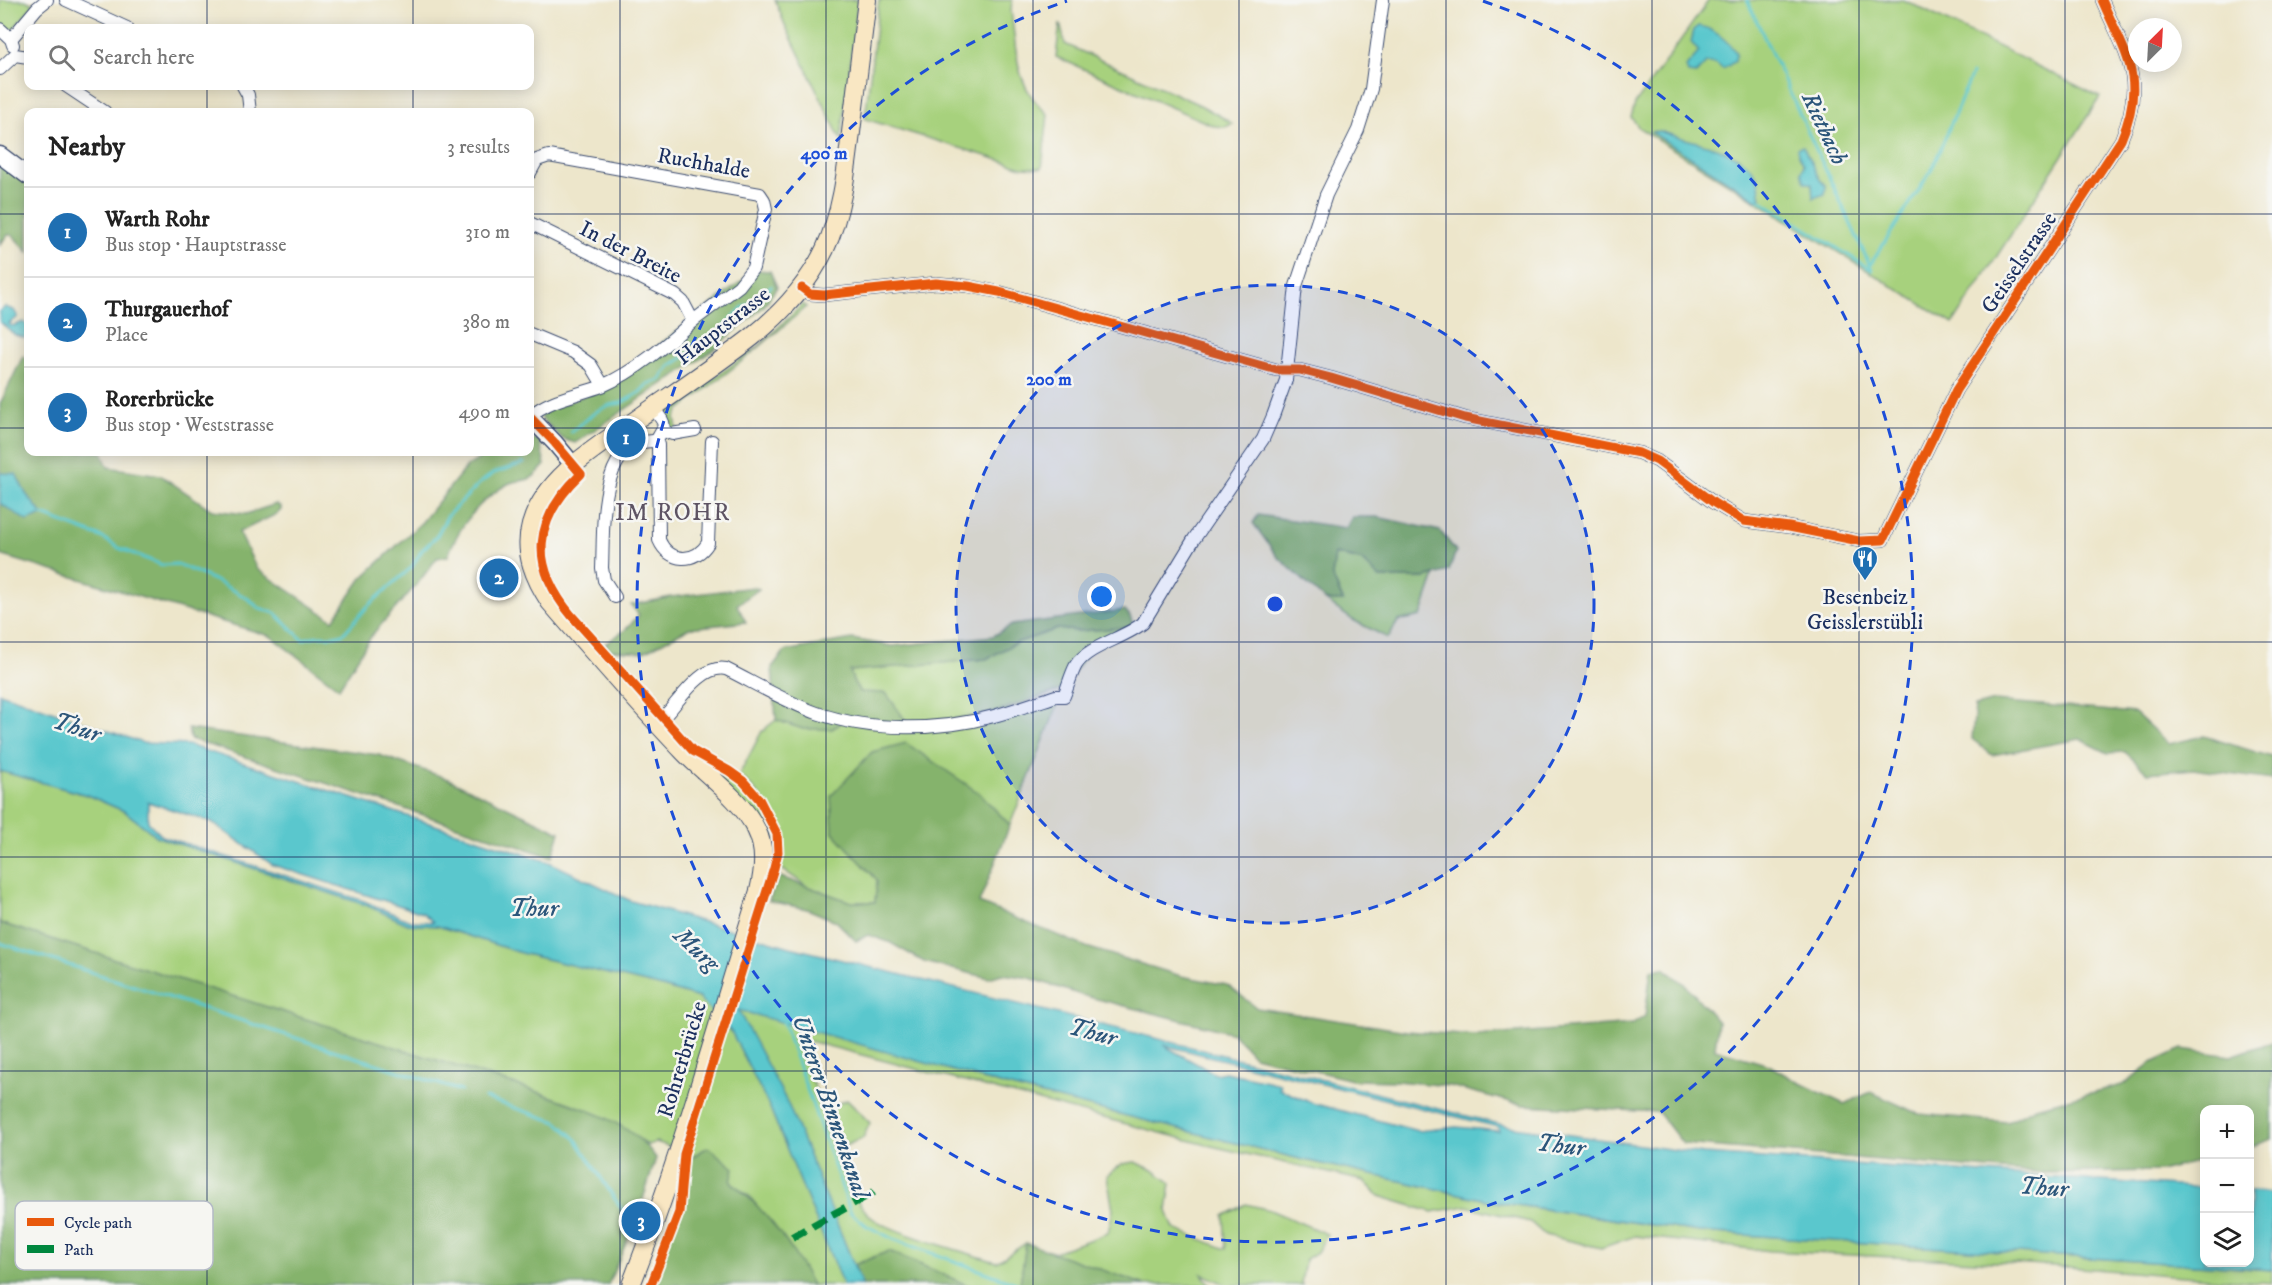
<!DOCTYPE html>
<html lang="en">
<head>
<meta charset="utf-8">
<style>
  :root { --surface:#fff; --page:#f6f6f6; --text:#222; --muted:#767676; --line:#e0e0e0; --accent:#1f6fb2 }
  body { margin:0; font-family:"IM FELL DW Pica",serif; background:var(--page); color:var(--text) }
  .controls { position:absolute; right:18px; bottom:18px; display:grid; overflow:hidden; border-radius:12px; box-shadow:0 3px 15px #0003 }
  .controls button { width:54px; height:54px; display:grid; place-items:center; padding:0; border:0; border-bottom:2px solid var(--line); background:var(--surface); color:var(--text); font:30px sans-serif }
  .compass { position:absolute; left:2128px; top:18px; width:54px; height:54px; border-radius:50%; background:var(--surface); box-shadow:0 3px 15px #0003; rotate:24deg }
  .you { position:absolute; left:1102px; top:597px; width:21px; height:21px; margin:-15px; border:4px solid #fff; border-radius:50%; background:#1a73e8; box-shadow:0 0 0 9px #1a73e833 }
  .badge { display:grid; place-items:center; width:39px; height:39px; border-radius:50%; background:var(--accent); color:#fff; font-size:20px; font-weight:700 }
  .pin { position:absolute; translate:-50% -50%; border:3px solid #fff; box-shadow:0 2px 6px #0006 }
  .list { margin:0; padding:0; list-style:none }
  h2 { display:flex; justify-content:space-between; align-items:center; height:78px; margin:0; padding:0 24px; font-size:26px }
  h2 small { font-size:20px; font-weight:400; color:var(--muted) }
  .list li { display:grid; grid-template-columns:39px 1fr auto; gap:18px; align-items:center; box-sizing:border-box; height:90px; padding:0 24px; border-top:2px solid var(--line) }
  .list b { display:block; font-size:22px; white-space:nowrap }
  .list p { margin:0; font-size:20px; white-space:nowrap; color:var(--muted) }
  .list em { font-size:20px; font-style:normal; color:var(--muted) }
  .icon { flex:none; width:33px; height:33px; fill:none; stroke:currentColor; stroke-width:2; stroke-linecap:round; stroke-linejoin:round }
  .map { position:relative; flex:none; width:2272px; height:1285px; overflow:hidden }
  .search { position:absolute; background:var(--surface); box-shadow:0 3px 15px #0003; left:24px; top:24px; width:510px; height:66px; display:flex; align-items:center; gap:15px; box-sizing:border-box; padding:0 21px; border-radius:12px; color:var(--muted); font-size:22px }
  .panel { position:absolute; background:var(--surface); box-shadow:0 3px 15px #0003; left:24px; top:108px; width:510px; height:348px; border-radius:12px }
  .map>svg:first-child { display:block }
  .green { fill:#a7d17d; stroke:#61806e; stroke-width:1.5 }
  .forest { fill:#85b36c; stroke:#507165; stroke-width:1.5 }
  .water { fill:#5ac7cd; stroke:#3a7b96; stroke-width:1.5; fill-rule:evenodd }
  .lines { fill:none; stroke-linecap:round; stroke-linejoin:round }
  .stream { stroke:#5ac7cd; stroke-width:3 }
  .minor-casing { stroke:#3a4a6e; stroke-width:14 }
  .tertiary-casing { stroke:#3a4a6e; stroke-width:19 }
  .secondary-casing { stroke:#3a4a6e; stroke-width:20 }
  .minor { stroke:#fff; stroke-width:12 }
  .tertiary { stroke:#fff; stroke-width:16 }
  .secondary { stroke:#f9e7c3; stroke-width:18 }
  .quiet { stroke:#00873e; stroke-width:8; stroke-dasharray:15 8; stroke-linecap:butt }
  .cycleway-casing { stroke:#f6f6f2; stroke-width:13 }
  .cycleway { stroke:#e8590c; stroke-width:9 }
  .grid { fill:none; stroke:#1b2f5e; stroke-width:1.5; stroke-opacity:0.55 }
  .ring { fill:none; stroke:#1d4ed8; stroke-width:3; stroke-dasharray:10 8 }
  .labels { text-anchor:middle; stroke-width:5; stroke-linejoin:round; paint-order:stroke }
  .street-label { font-size:22px; fill:#1b2f5e; stroke:#f6f6f2 }
  .poi-label { font-size:22px; fill:#1b2f5e; stroke:#f6f6f2 }
  .water-label { font-size:24px; font-style:italic; fill:#2b557a; stroke:#f6f6f2 }
  .neighbourhood-label { font-size:24px; letter-spacing:1.5px; fill:#5d5363; stroke:#f6f6f2 }
  .key { fill:#f6f6f2; stroke:#b4bac6; stroke-width:1.5 }
  .key-label { font-size:16px; fill:#1b2f5e }
  .centre { fill:#1d4ed8; stroke:#f6f6f2; stroke-width:3 }
  .ring-label { font-size:18px; text-anchor:middle; font-weight:bold; fill:#1d4ed8; stroke:#f6f6f2; stroke-width:5; stroke-linejoin:round; paint-order:stroke }
</style>
</head>
<body>
<div class="map">
<svg width="2272" height="1285" viewBox="0 0 2272 1285">
  <rect width="100%" height="100%" fill="#f6f6f2"/>
  <filter id="ink" filterUnits="userSpaceOnUse"><feTurbulence type="fractalNoise" baseFrequency=".0167" numOctaves="2"/><feDisplacementMap in="SourceGraphic" scale="12" xChannelSelector="R" yChannelSelector="G"/><feConvolveMatrix kernelMatrix="1 2 1 2 8 2 1 2 1" color-interpolation-filters="sRGB"/></filter>
  <filter id="wash" filterUnits="userSpaceOnUse"><feTurbulence type="fractalNoise" baseFrequency=".008" numOctaves="4" result="noise"/><feDisplacementMap in="SourceGraphic" scale="24" xChannelSelector="R" yChannelSelector="G"/><feGaussianBlur stdDeviation="1.35" result="paint"/><feColorMatrix in="noise" values="0 0 0 0 0 0 0 0 0 0 0 0 0 0 0 0 0 1.4 0 .05"/><feComposite in="paint" operator="in"/></filter>
  <g filter="url(#wash)">
    <rect width="100%" height="100%" fill="#ede6cb"/>
    <!-- green -->
    <g class="green">
      <path d="M0 0H25L34 4 13 29 10 30 0 24Z"/>
      <path d="M775 0H858L841 140 785 25Z"/>
      <path d="M879 0H1012L1011 11C1017 51 1014 87 1048 114L1042 168 1022 167 865 119Z"/>
      <path d="M1709 0H1904L2100 97 1953 324 1639 128 1631 117 1635 104Z"/>
      <path d="M1060 23 1065 44 1200 105 1227 120 1232 124 1225 127 1214 126 1056 57Z"/>
      <path d="M803 304 806 307 751 354 679 410 675 418 677 429 672 431 667 411 759 346Z"/>
      <path d="M1335 554 1361 560 1380 578H1424L1435 575 1421 616 1398 621 1388 638 1353 620 1326 601 1343 600 1332 576Z"/>
      <path d="M1134 627 1090 650 1061 690 983 716 908 724 860 692 853 681 850 671 986 659 1016 643 1057 629 1078 631Z"/>
      <path d="M1056 702 1057 707 1010 825 979 793 833 832 878 880 875 902H851L808 887 779 867C778 859 782 848 781 839 777 813 758 791 739 775L762 731H764L767 727 776 720 803 729 843 722 892 729Z"/>
      <path d="M705 761C742 779 783 814 774 860L772 862Z"/>
      <path d="M0 771 87 795 124 811 158 837 366 905 408 924 438 926 521 953 659 986 699 998 732 1033 770 1108 843 1285H812L784 1240 750 1197 731 1182 708 1148 694 1155 656 1142 648 1145 601 1116 538 1092 0 923Z"/>
      <path d="M737 1009 1011 1087 1300 1159 1496 1202 1700 1232 2272 1270V1283L2016 1263 1770 1251 1635 1236 1601 1248 1545 1235 1530 1222 1466 1206 1432 1212 1379 1196 1364 1181 1207 1145 797 1038 823 1110 847 1100 870 1123 863 1138 838 1149C846 1172 852 1198 870 1216 885 1231 971 1254 997 1262L1026 1243 1020 1285H967L889 1251 854 1265 787 1102Z"/>
      <path d="M1135 1162 1153 1170 1171 1183 1167 1211 1174 1229 1226 1249 1224 1216 1246 1204 1270 1210 1327 1234 1317 1252 1305 1260 1301 1284 1303 1285H1227L1202 1274 1210 1285H1145L1052 1253 1108 1233 1113 1210 1107 1176 1122 1164Z"/>
    </g>
    <!-- forest -->
    <g class="forest">
      <path d="M0 162 28 183V252L12 235H7L0 245Z"/>
      <path d="M756 270 770 271 777 287 764 306 712 351 575 443 563 439 541 418 543 412 603 388Z"/>
      <path d="M23 356 28 359V452H102L108 467 160 475 212 510 246 514 276 504 281 507V510L277 514 239 532 257 569 333 620 362 578 422 522 466 467 490 452H530V439H539L545 465C541 469 536 476 531 478 524 482 515 480 508 484 481 498 458 527 448 556L437 558 418 583 372 635 339 688 270 636 0 555V404Z"/>
      <path d="M1258 515 1346 528 1352 517H1377L1440 531 1456 551 1449 571 1424 578H1380L1361 560 1335 554 1332 576 1343 601H1326L1277 556 1253 523Z"/>
      <path d="M754 587 759 589 737 605 746 622 689 628 644 652 610 650 605 644 625 630 639 615 631 605 671 597Z"/>
      <path d="M1125 610 1130 616 1134 627 1078 631 1057 629 1016 643 986 659 850 671 853 681 860 692 886 693 908 724 843 722 832 729H803L776 720 772 667 785 651 852 639 892 646 993 636 1012 625Z"/>
      <path d="M1994 701 2135 713 2169 744 2204 736 2272 757V780L2193 769 2148 773 2125 752 2108 753 2080 739 1992 755 1972 739 1975 706Z"/>
      <path d="M188 729 379 755 446 778 560 832 552 857 190 739Z"/>
      <path d="M906 743 979 793 1010 825 979 903 1086 947 1181 976 1227 985 1257 1008 1407 1031 1476 1036 1633 1024 1645 1016 1651 970 1664 968 1687 986 1718 1022 1715 1049 1769 1065 1794 1080 1844 1104 1871 1092 1919 1114 2007 1122 2036 1107 2122 1085 2152 1063 2182 1049 2231 1056 2272 1042V1139L2250 1147V1110H2204V1160L2160 1171 2038 1173 1683 1144 1658 1112 1523 1105 1450 1086 1396 1081 1352 1080 1254 1056 1233 1033 1081 995 1030 978 1002 974 989 978 924 962 889 942 868 935 856 941 836 921 807 909 769 901 778 876 851 902H875L877 880 833 832 831 796 872 752Z"/>
      <path d="M0 923 538 1092C578 1107 631 1120 656 1158L638 1215 608 1285H0Z"/>
      <path d="M708 1147 734 1168 731 1182C765 1209 792 1246 812 1285H651L679 1212 683 1162Z"/>
      <path d="M1026 1243 1145 1285H1020Z"/>
      <path d="M889 1251 967 1285H862L854 1265Z"/>
    </g>
    <!-- water -->
    <g class="water">
      <path d="M1699 26C1713 28 1728 41 1736 53L1735 61 1723 69 1715 63H1706L1696 74 1688 73 1686 67 1699 52 1691 42 1694 30Z"/>
      <path d="M1660 131C1685 142 1747 147 1758 180 1760 185 1759 192 1761 198L1757 200 1651 132Z"/>
      <path d="M1803 146 1820 180 1826 186 1825 194 1813 198 1812 184 1805 182 1801 172 1804 165 1798 153V147Z"/>
      <path d="M5 307 14 310 18 317 9 324 12 326 24 322C30 327 28 332 25 338L15 335 0 322V311Z"/>
      <path d="M0 473 16 474 26 494 43 515 27 521 0 503Z"/>
      <path d="M0 693 143 743 188 745 549 862 631 901 790 947 1507 1126 1704 1154 2204 1188V1262H2250V1191L2272 1193V1270L1700 1232 1496 1202 1300 1159 1011 1087 738 1010 787 1102 862 1285H843L770 1108 732 1033 699 998 659 986 521 953 438 926 408 924 366 905 158 837 124 811 87 795 0 771ZM148 802 211 822 273 865 423 913 433 922 410 921 364 901 162 836 148 822ZM1163 1045 1498 1127 1499 1131 1456 1127 1418 1131 1312 1103 1279 1089 1281 1084 1225 1072 1215 1074Z"/>
    </g>
    <g class="lines">
      <!-- stream -->
      <g class="stream">
        <path d="M1747 0 1872 270"/>
        <path d="M1760 200 1872 270"/>
        <path d="M1870 265 1931 171 1972 74"/>
        <path d="M571 432 597 411 610 405 621 403 639 393 648 384 660 380 670 366 703 345 719 333 742 308 756 301 771 286"/>
        <path d="M43 515 101 537 119 548 162 565 177 564 214 580 247 598 259 608 275 613 303 640C319 632 333 640 344 633L369 605 412 567 422 550 436 537 448 515 480 483 494 473 524 463"/>
        <path d="M0 943 461 1091"/>
        <path d="M782 1019 851 1213 867 1226 893 1239 1021 1285"/>
        <path d="M485 1098 557 1122 575 1138 626 1216"/>
      </g>
    </g>
  </g>
  <g filter="url(#ink)">
    <g class="lines">
      <defs>
        <g id="minor">
          <path d="M66 0 127 28"/>
          <path d="M0 29 11 39 13 45"/>
          <path d="M11 39 37 8 47 0"/>
          <path d="M0 69 15 55 28 57"/>
          <path d="M66 86 105 112"/>
          <path d="M243 86 248 95 250 112"/>
          <path d="M530 173 537 160 549 156 760 194 764 200 766 209 753 268 739 286 693 321"/>
          <path d="M530 223 675 295 683 302 693 321C666 345 636 371 602 386 578 395 549 399 530 416"/>
          <path d="M802 288 810 294 824 295 936 283 968 286 999 292 1277 370H1300L1331 378 1465 418 1639 453 1657 461 1714 503 1744 521 1789 527 1859 541 1883 540 1956 390 2121 140C2147 79 2126 56 2102 0"/>
          <path d="M530 334 573 352 591 365 603 385"/>
          <path d="M653 408C666 425 667 423 656 441L658 445 659 540C669 563 695 564 708 543L712 441"/>
          <path d="M664 431 672 434 695 430"/>
          <path d="M615 597 604 580 602 568C604 529 597 438 656 441"/>
          <path d="M658 723C677 706 699 664 726 669 756 684 786 702 817 713 872 732 939 731 994 716 1015 710 1035 703 1056 696H1064C1068 686 1071 674 1076 665 1088 646 1125 638 1143 623L1194 539 1263 439 1273 416 1286 380 1296 286 1326 195 1358 130 1371 89 1383 0"/>
        </g>
        <g id="tertiary">
          <path d="M0 155 28 176"/>
          <path d="M530 417 555 443 574 466"/>
        </g>
        <path id="secondary" d="M631 1285C681 1157 718 1023 759 891 764 870 766 849 756 829 742 800 706 775 684 752 638 704 594 653 550 602 535 579 523 553 531 525 545 475 601 445 640 417 677 391 716 365 752 337 782 313 808 285 825 249 843 211 847 165 852 124 857 82 862 41 867 0"/>
      </defs>
      <!-- minor casing -->
      <use href="#minor" class="minor-casing"/>
      <!-- tertiary casing -->
      <use href="#tertiary" class="tertiary-casing"/>
      <!-- secondary casing -->
      <use href="#secondary" class="secondary-casing"/>
      <!-- minor -->
      <use href="#minor" class="minor"/>
      <!-- tertiary -->
      <use href="#tertiary" class="tertiary"/>
      <!-- secondary -->
      <use href="#secondary" class="secondary"/>
      <!-- quiet -->
      <path class="quiet" d="M792 1237 874 1192"/>
      <defs>
        <g id="cycleway">
          <path d="M802 288 810 294 824 295 936 283 968 286 999 292 1277 370H1300L1331 378 1465 418 1639 453 1657 461 1714 503 1744 521 1789 527 1859 541 1883 540 1956 390 2121 140C2147 79 2126 56 2102 0"/>
          <path d="M530 417 555 443 581 474C533 520 529 564 571 615L693 751 729 771 743 781 759 799 777 834 778 852 774 868 684 1154 679 1212 651 1285"/>
        </g>
      </defs>
      <!-- cycleway casing -->
      <use href="#cycleway" class="cycleway-casing"/>
      <!-- cycleway -->
      <use href="#cycleway" class="cycleway"/>
    </g>
  </g>
  <!-- grid -->
  <path class="grid" d="M207 0V28M413 0V28M620 0V1285M826 0V1285M1033 0V1285M1239 0V1285M1446 0V1285M1652 0V1285M1859 0V1285M2065 0V1285M207 86V112M413 86V112M0 214H28M530 214H2272M0 428H28M530 428H2272M207 452V1285M413 452V1285M0 642H2272M0 857H2272M0 1071H2272"/>
  <!-- distance rings -->
  <circle cx="1275" cy="604" r="319" fill="#1d4ed8" fill-opacity=".12"/>
  <g class="ring">
    <circle cx="1275" cy="604" r="319"/>
    <path d="M1483 1A638 638 0 1 1 1067 1"/>
  </g>
  <!-- icons -->
  <defs>
    <symbol id="restaurant-pin" viewBox="-11 -11 22 30"><path d="M0 17L-7.5 6A9.5 9.5 0 1 1 7.5 6Z" fill="#1f6fb2" stroke="#f6f6f2"/><path d="M-5-6h1v4h1v-4h1v4h1v-4h1v5L-1.5 .5V6h-2V.5L-5-1ZM5-6V6H3V1.5H1.5Q1.5-4 5-6Z" fill="#fff"/></symbol>
  </defs>
  <g fill-rule="evenodd">
    <use href="#restaurant-pin" x="1850" y="544" width="30" height="40"/>
  </g>
  <g class="labels">
    <!-- street labels -->
    <g class="street-label">
      <text transform="translate(704 162) rotate(10)" y="8">Ruchhalde</text>
      <text transform="translate(631 251) rotate(27)" y="8">In der Breite</text>
      <text transform="translate(2018 262) rotate(-56)" y="8">Geisselstrasse</text>
      <text transform="translate(722 325) rotate(-38)" y="8">Hauptstrasse</text>
      <text transform="translate(681 1059) rotate(-73)" y="8">Rohrerbrücke</text>
    </g>
    <!-- poi labels -->
    <g class="poi-label">
      <text x="1865" y="604">Besenbeiz<tspan x="1865" dy="25">Geisslerstübli</tspan></text>
    </g>
    <!-- water labels -->
    <g class="water-label">
      <text transform="translate(1825 128) rotate(65)" y="8">Rietbach</text>
      <text transform="translate(77 727) rotate(18)" y="8">Thur</text>
      <text x="534" y="916">Thur</text>
      <text transform="translate(697 949) rotate(43)" y="8">Murg</text>
      <text transform="translate(1093 1032) rotate(15)" y="8">Thur</text>
      <text transform="translate(831 1106) rotate(71)" y="8">Unterer Binnenkanal</text>
      <text transform="translate(1561 1145) rotate(7)" y="8">Thur</text>
      <text transform="translate(2044 1187) rotate(4)" y="8">Thur</text>
    </g>
    <!-- neighbourhood labels -->
    <g class="neighbourhood-label">
      <text x="673" y="520">IM ROHR</text>
    </g>
  </g>
  <!-- legend -->
  <rect x="15" y="1201" width="198" height="69" rx="9" class="key"/>
  <rect x="27" y="1218" width="27" height="8" fill="#e8590c"/>
  <rect x="27" y="1245" width="27" height="8" fill="#00873e"/>
  <g class="key-label">
    <text x="64" y="1228">Cycle path</text>
    <text x="64" y="1255">Path</text>
  </g>
  <circle cx="1275" cy="604" r="9" class="centre"/>
  <g class="ring-label">
    <text x="824" y="159">400 m</text>
    <text x="1049" y="385">200 m</text>
  </g>
</svg>
<div class="controls">
<button>+</button>
<button>−</button>
<button><svg class="icon" aria-label="layers" viewBox="0 0 24 24"><path d="M12 4l9 5-9 5-9-5zM3 14l9 5 9-5"/></svg></button>
</div>
<svg class="compass" viewBox="-18 -18 36 36"><path d="M0-13l5 13h-10z" fill="#e53935"/><path d="M0 13l5-13h-10z" fill="#767676"/></svg>
<div class="you"></div>
<div class="pin badge" style="left:626px;top:438px">1</div>
<div class="pin badge" style="left:499px;top:578px">2</div>
<div class="pin badge" style="left:641px;top:1221px">3</div>
<div class="search"><svg class="icon" aria-label="search" viewBox="0 0 24 24"><circle cx="10" cy="10" r="6"/><path d="M15 15l6 6"/></svg>Search here</div>
<section class="panel">
<h2>Nearby<small>3 results</small></h2>
<ul class="list">
<li><span class="badge">1</span><div><b>Warth Rohr</b><p>Bus stop · Hauptstrasse</p></div><em>310 m</em></li>
<li><span class="badge">2</span><div><b>Thurgauerhof</b><p>Place</p></div><em>380 m</em></li>
<li><span class="badge">3</span><div><b>Rorerbrücke</b><p>Bus stop · Weststrasse</p></div><em>490 m</em></li>
</ul>
</section>
</div>
</body>
</html>
